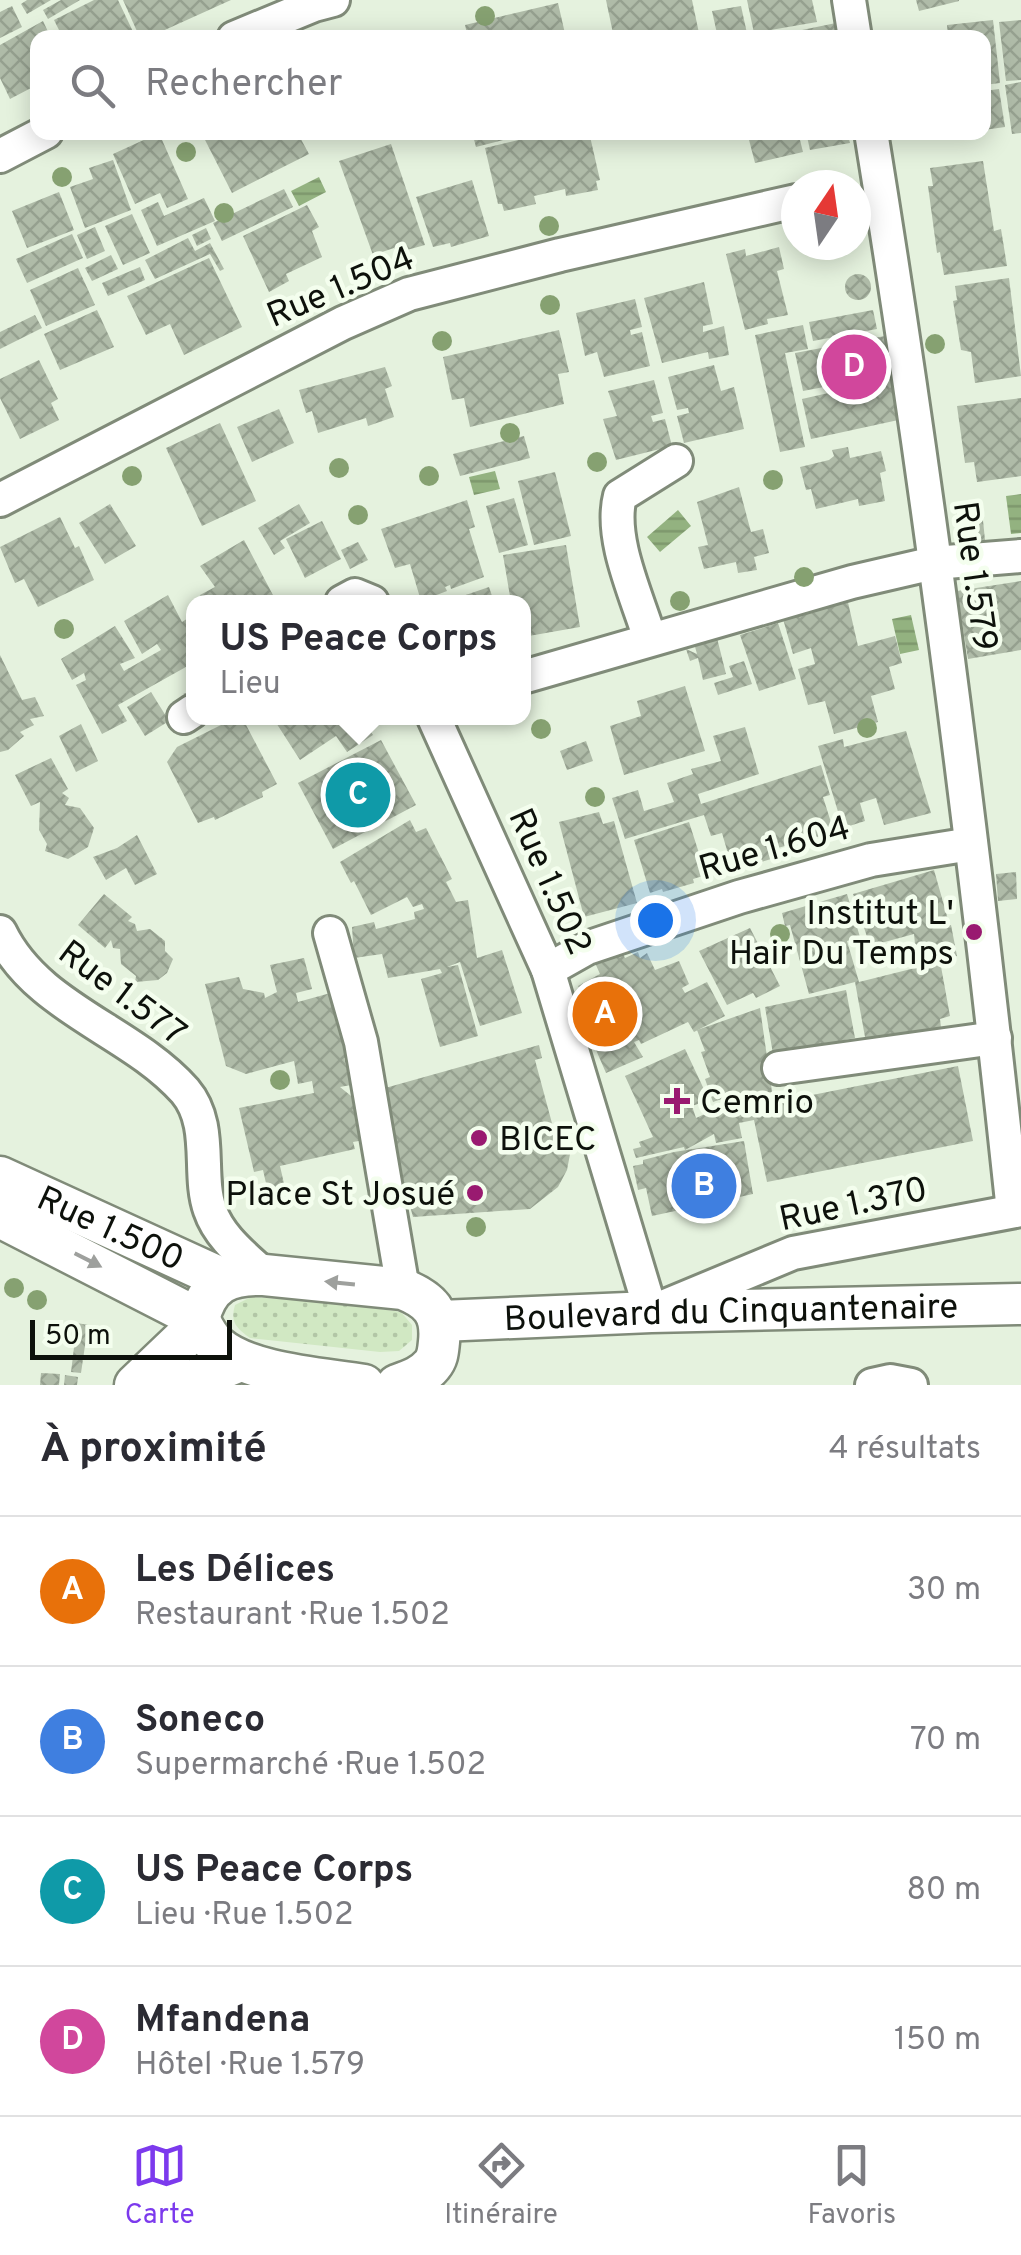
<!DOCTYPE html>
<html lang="fr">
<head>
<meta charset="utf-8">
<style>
  :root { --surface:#fff; --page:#f7f7f7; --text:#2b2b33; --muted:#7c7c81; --line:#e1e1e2; --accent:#7c3aed }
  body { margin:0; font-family:Overpass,sans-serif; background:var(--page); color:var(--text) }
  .compass { position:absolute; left:781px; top:170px; width:90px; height:90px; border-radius:50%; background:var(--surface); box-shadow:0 5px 25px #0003; rotate:13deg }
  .scale { position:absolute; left:30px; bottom:25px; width:202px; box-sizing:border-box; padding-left:10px; border:5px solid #0d110b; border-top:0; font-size:28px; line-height:35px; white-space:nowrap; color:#0d110b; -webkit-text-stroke:8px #f4feee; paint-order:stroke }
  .you { position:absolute; left:655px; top:920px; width:35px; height:35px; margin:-25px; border:8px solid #fff; border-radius:50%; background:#1a73e8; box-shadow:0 0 0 15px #1a73e833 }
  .badge { display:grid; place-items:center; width:65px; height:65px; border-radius:50%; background:var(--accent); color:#fff; font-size:32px; font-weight:700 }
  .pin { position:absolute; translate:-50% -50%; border:5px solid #fff; box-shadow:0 2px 10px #0006 }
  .popup { position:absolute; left:186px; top:595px; width:345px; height:130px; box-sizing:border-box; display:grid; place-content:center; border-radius:20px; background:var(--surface); filter:drop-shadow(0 2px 8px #0005); font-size:32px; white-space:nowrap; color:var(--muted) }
  .popup b { font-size:38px; color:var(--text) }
  .popup::after { content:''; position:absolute; left:50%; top:100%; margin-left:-20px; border:20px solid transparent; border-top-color:var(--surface) }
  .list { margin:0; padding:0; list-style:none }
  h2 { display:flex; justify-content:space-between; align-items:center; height:130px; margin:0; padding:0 40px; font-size:42px }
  h2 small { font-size:32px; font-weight:400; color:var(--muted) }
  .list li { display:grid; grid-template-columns:65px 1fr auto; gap:30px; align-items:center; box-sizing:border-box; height:150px; padding:0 40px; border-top:2px solid var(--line) }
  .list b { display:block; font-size:38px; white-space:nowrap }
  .list p { margin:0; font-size:32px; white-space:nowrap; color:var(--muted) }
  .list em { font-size:32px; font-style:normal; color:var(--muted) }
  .icon { flex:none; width:55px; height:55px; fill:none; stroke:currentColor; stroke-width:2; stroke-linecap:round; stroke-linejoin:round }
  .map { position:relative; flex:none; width:1021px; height:1385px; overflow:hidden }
  .search { position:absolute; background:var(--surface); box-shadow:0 5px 25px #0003; left:30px; right:30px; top:30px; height:110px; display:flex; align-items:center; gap:25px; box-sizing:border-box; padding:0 35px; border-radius:20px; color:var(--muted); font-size:38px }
  .sheet { height:730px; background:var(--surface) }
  nav { display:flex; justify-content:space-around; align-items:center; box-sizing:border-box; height:140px; border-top:2px solid var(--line); background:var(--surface); font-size:28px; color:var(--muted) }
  nav a { display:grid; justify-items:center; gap:5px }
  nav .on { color:var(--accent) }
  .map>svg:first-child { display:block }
  .park { fill:url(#park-dots) }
  .water { fill:url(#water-rules) }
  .building { fill:url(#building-cross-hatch) }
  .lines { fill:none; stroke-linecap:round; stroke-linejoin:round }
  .minor-casing { stroke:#808b79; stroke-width:38 }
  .major-casing { stroke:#808b79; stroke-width:45 }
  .minor { stroke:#fff; stroke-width:32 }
  .major { stroke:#fff; stroke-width:40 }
  .tree { fill:#86a171 }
  .oneway { fill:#9ea09d }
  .poi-dot { fill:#991a70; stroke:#f4feee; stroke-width:4 }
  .labels { text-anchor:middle; stroke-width:9; stroke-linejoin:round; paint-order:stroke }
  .street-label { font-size:35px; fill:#0d110b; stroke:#f4feee }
  .poi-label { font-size:35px; fill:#0d110b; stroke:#f4feee; text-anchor:end }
</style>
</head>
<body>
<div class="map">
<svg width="1021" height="1385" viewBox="0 0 1021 1385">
  <defs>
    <pattern id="park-dots" width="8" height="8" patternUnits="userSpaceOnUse" patternTransform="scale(2.5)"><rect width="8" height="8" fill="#d1e8c3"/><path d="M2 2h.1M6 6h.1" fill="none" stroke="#b2c6a6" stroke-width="1.8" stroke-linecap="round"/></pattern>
    <pattern id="water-rules" width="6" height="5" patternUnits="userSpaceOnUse" patternTransform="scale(2.5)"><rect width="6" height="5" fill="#93b280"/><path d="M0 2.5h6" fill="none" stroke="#7e986d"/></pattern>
    <pattern id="building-cross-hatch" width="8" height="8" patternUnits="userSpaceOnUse" patternTransform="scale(2.5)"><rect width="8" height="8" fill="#afbba8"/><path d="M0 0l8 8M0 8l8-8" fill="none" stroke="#95a08f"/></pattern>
  </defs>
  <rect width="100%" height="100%" fill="#e5f2de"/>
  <!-- park -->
  <path class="park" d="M251 1297 330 1302 401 1312 412 1325V1340L399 1351 380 1352 250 1338C236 1328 230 1322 235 1305Z"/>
  <!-- water -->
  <g class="water">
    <path d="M319 177 326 192 299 206 291 191Z"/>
    <path d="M495 471 500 489 474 495 469 477Z"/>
    <path d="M1021 494V533L1011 534 1006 496Z"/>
    <path d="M678 510 691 526 660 552 647 537Z"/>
    <path d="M911 615 919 650 900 654 892 619Z"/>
  </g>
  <!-- building -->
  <g class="building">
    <path d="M27 0H51L27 14 21 4Z"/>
    <path d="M61 0H80L48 19 43 10Z"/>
    <path d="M94 0H118L136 38H63L54 20Z"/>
    <path d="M123 0H231L147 38H140Z"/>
    <path d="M606 0H692L700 38H614Z"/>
    <path d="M747 0H812L817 22 754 33Z"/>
    <path d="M916 0H959V1L919 11Z"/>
    <path d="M558 3 566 38H468L465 25Z"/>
    <path d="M12 6 22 27 0 38V12Z"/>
    <path d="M741 6 748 38H718L712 11Z"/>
    <path d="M993 20 1000 83 984 85V38H948L947 25Z"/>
    <path d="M1021 20V80L1006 81 999 22Z"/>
    <path d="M43 21 51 38H38V96L34 98 31 88 10 99 0 78V45Z"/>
    <path d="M836 23 839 38H773V36Z"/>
    <path d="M1021 82V133L1012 134 1005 85Z"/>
    <path d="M999 89 1005 127 984 130V91Z"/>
    <path d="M201 132H297L309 154 232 193Z"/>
    <path d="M472 132H526L527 134 476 147Z"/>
    <path d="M552 132H589L600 180 596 181 598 190 566 196 565 189 534 196 536 204 504 211 502 204H498L485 148Z"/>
    <path d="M747 132H798L803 152 755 163Z"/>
    <path d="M806 132H847L850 143 810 150Z"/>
    <path d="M934 132H953L954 136 935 139Z"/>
    <path d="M159 133 188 199 167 208 160 193 135 204 113 154Z"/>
    <path d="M391 144 425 245 396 253 394 248 373 255 339 161Z"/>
    <path d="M113 160 131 210 85 228 70 187 93 179 89 168Z"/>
    <path d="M983 161 994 231 1001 229 1007 266 944 275 940 252 937 253 928 186H933L930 168Z"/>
    <path d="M472 180 489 236 451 247 450 243 433 247 416 197Z"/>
    <path d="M284 189 293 207 222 241 213 223Z"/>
    <path d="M59 192 74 230 27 248 12 211Z"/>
    <path d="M204 198 215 221 157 246 141 210 158 202 164 216Z"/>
    <path d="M307 205 319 227 312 231 322 257 286 274 289 281 269 292 243 236Z"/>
    <path d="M132 214 150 253 123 265 105 226Z"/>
    <path d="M95 227 105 251 87 259 77 235Z"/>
    <path d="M206 228 211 239 197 246 192 235Z"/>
    <path d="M72 234 83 258 27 283 16 259Z"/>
    <path d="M188 238 195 251 210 243 224 269 220 271 210 254 155 279 145 260Z"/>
    <path d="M779 247 784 269 777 271 788 315 767 319 768 324 745 330 726 254 745 249 746 256Z"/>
    <path d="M111 255 118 269 92 281 85 268Z"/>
    <path d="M209 258 242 327 184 355 170 324 146 335 127 296Z"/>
    <path d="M140 267 145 280 108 296 102 283Z"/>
    <path d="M78 268 95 305 46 326 30 290Z"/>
    <circle cx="858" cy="287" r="13"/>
    <path d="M1009 278 1021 376 975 383 971 352 961 350 953 301 957 300 955 286Z"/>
    <path d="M704 282 713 324 703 326V332L724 326 729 355 709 359 708 352 662 363 644 298Z"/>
    <path d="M635 299 642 327 630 330 631 335 642 332 650 366 604 377 597 352 585 356 576 313Z"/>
    <path d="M97 310 114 347 60 370 44 334Z"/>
    <path d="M873 310 877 329 813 341 809 322Z"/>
    <path d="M35 315 42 328 0 349V332Z"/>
    <path d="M803 325 808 349 785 353 805 447 780 452 755 335Z"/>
    <path d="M559 330 569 372 558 374 564 404 470 427 464 398 452 400 443 357Z"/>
    <path d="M885 336 892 374 803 391 795 353Z"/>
    <path d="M39 360 58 399 51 403 59 420 20 439 0 398V379Z"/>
    <path d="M714 365 721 391 734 387 744 429 684 443 677 416 689 413 688 408 677 410 668 377Z"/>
    <path d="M385 367 392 386 385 389 394 417 368 426 366 418 318 433 312 411 306 413 299 390Z"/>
    <path d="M894 378 903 419 811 439 802 399Z"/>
    <path d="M654 380 663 413 651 416 653 422 665 419 672 446 616 460 603 419 617 416 608 391Z"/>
    <path d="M1021 398V476L977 482 974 462 965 463 957 406Z"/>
    <path d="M279 409 294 443 252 462 237 427Z"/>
    <path d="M220 423 256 501 202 526 166 448Z"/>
    <path d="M524 436 530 458 460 476 453 454Z"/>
    <path d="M848 447 850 458 881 451 886 471 880 473 885 501 859 506 858 499 816 509 811 489 806 490 800 467 829 460 834 456 832 450Z"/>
    <path d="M555 472 571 536 534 545 518 481Z"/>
    <path d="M739 487 751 532 763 529 769 553 754 557 757 570 738 573 736 562 704 569 698 547 708 545 697 502Z"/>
    <path d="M514 498 528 545 499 553 486 506Z"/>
    <path d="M467 500 475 527 469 529 484 577 451 589 450 585 445 587 447 591 421 601 410 564 395 568 381 529Z"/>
    <path d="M981 501 985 540 961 542 955 507Z"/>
    <path d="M110 504 136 546 105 564 79 523Z"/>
    <path d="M299 504 310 523 280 541 285 548 274 555 258 528Z"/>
    <path d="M60 517 75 548 79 546 94 580 38 607 24 579 15 583 0 547Z"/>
    <path d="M322 521 341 559 305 578 286 539Z"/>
    <path d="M244 540 275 599 269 602H205L200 595 215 587 200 566Z"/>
    <path d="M358 542 368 560 350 569 341 550Z"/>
    <path d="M566 545 580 627 523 637V602H511L503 555Z"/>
    <path d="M1021 581V650L968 659 957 591Z"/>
    <path d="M489 587 494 602H458L457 598Z"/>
    <path d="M168 595 182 622 193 615V663L118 705 127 721 102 734 76 685 86 680 84 673 72 680 61 659 115 626 135 658 120 664 124 671 161 650 157 644 142 654 124 621Z"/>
    <path d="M847 598 858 646 895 636 902 663 889 667 895 689 871 696 878 722 834 734 825 701 808 705 798 669 815 664 811 648 793 654 783 619Z"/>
    <path d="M778 623 796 679 759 691 740 635Z"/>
    <path d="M717 638 726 674 703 680 698 658 690 661 686 649 697 654 694 643Z"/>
    <path d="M0 655 22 700 35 697 44 716 30 719 34 725 20 732 24 736 8 750 0 752Z"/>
    <path d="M744 661 752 684 718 695 714 683 733 677 729 666Z"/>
    <path d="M685 686 705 751 624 775 610 726 641 716 637 701Z"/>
    <path d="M151 692 169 721 145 736 127 707Z"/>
    <path d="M273 718H360L373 735 347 752 336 736 300 760Z"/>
    <path d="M231 720 237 723 244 721 277 784 262 792 263 797 215 820 214 817 198 823 167 762 177 747Z"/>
    <path d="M81 724 98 761 76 772 59 736Z"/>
    <path d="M745 727 759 774 698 794 701 804 821 765 830 795 823 797 834 832 778 848 781 856 761 862 759 856 731 864 722 833 711 836 704 815 625 839 612 798 638 790 644 811 674 802 667 783 693 774 691 769 721 761 713 736Z"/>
    <path d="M906 731 931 813 884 825 876 798 860 803 865 821 843 828 818 746 843 739 844 747Z"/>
    <path d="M381 740 416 805 333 849 298 783Z"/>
    <path d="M586 741 593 761 567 770 560 751Z"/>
    <path d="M51 758 68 789 62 793 69 798 65 805 80 808 94 828 88 847 68 859 45 851 47 844 39 830 40 802 31 806 15 775Z"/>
    <path d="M599 812 603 824 614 821 637 903 584 917 559 822Z"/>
    <path d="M410 820 416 832 426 828 452 879 446 882 456 902 468 900 477 958 502 950 522 1013 480 1026 460 962 447 967 458 965 478 1036 440 1047 421 979 442 973 440 969 388 978 382 954 354 958 352 927 374 922 376 929 415 919 414 912 424 909 422 904 413 907 407 897 371 915 354 881 351 883 340 862Z"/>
    <path d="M689 822 706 875 693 879 694 883 663 892 662 889 650 893 634 840Z"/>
    <path d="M137 835 157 874 135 885 126 868 106 880 93 857 117 848Z"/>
    <path d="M934 870 949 923 936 928 951 925 957 956 940 961 950 1016 940 1019 942 1036 867 1048 855 982 809 994 790 925 785 926 782 913 847 894 860 937 847 941 859 982 923 966 922 963 917 964 914 934 870 946 853 894Z"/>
    <path d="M1016 872 1017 899 998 901 996 874Z"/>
    <path d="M104 894 132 917 128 921 135 924 137 931 150 929 165 941V951L173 959 167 973 158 980 135 982 136 976 121 964 120 949 113 948 111 940 105 948 78 925Z"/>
    <path d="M750 928 780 986 756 998 753 993 727 1005 699 951Z"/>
    <path d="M618 943 625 958 638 952 640 958 647 953 655 970 679 961 689 984 682 988 685 993 707 982 725 1016 694 1032 688 1022 641 1044 639 1040 634 1042 643 1057 606 1073 590 1036 601 1032 578 986 600 974 592 956Z"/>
    <path d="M304 958 312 989 296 993 298 1002 334 992 350 1057 344 1058 351 1085 340 1087 356 1100 364 1140 353 1142 355 1149 280 1166 285 1188 268 1192 263 1170 254 1172 239 1108 314 1093 312 1081 298 1084 294 1061 246 1074 226 1066 205 984 239 977 243 989 264 993 265 998 277 992 270 965Z"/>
    <path d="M846 990 855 1038 773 1054 765 1007Z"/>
    <path d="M760 1008 772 1092 755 1095 757 1106 958 1066 973 1141 767 1182 754 1120 739 1123 742 1138 716 1143 714 1134 685 1150 684 1147 636 1158 633 1149 641 1147 639 1142 653 1137 625 1076 685 1049 709 1100 692 1106 696 1118 735 1100 733 1095 713 1102 705 1079 710 1077 701 1052 705 1051 697 1030Z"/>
    <path d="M539 1045 542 1058 535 1060 553 1127 562 1125 571 1149 567 1170 558 1187 530 1209 413 1217 378 1090Z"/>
    <path d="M744 1141 753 1194 652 1216 646 1188 638 1190 633 1166 643 1164V1160L674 1152Z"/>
    <path d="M77 1323 88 1325 81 1373 71 1372Z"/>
    <path d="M41 1373 60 1374 59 1385H40Z"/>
    <path d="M65 1375 78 1377 77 1385H64Z"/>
  </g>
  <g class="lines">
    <defs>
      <g id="minor">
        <path d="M849 0 855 38"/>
        <path d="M234 38 314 5 333 0"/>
        <path d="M871 132C929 490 975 851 1013 1211"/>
        <path d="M0 156 46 132"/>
        <path d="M0 500 343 323 409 294 560 255 796 201"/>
        <path d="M342 602 355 595 372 602"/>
        <path d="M650 639C637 596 609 539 620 496L676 461"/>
        <path d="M523 677 852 582 934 563 1021 556"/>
        <path d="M184 717 193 711"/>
        <path d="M434 718 548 970 651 1312 793 1253 1021 1210"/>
        <path d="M0 932C37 1009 131 1030 185 1091 214 1125 197 1174 210 1210 219 1237 244 1256 264 1275"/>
        <path d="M330 933 361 1042 403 1289"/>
        <path d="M548 970 587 948 739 897 871 860 971 844"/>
        <path d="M779 1068 995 1038"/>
        <path d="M872 1385 890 1381 911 1385"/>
      </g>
      <g id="major">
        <path id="s1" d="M0 1177 223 1279"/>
        <path d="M0 1217 199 1319"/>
        <path id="s2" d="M441 1321 651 1312 1021 1304"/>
        <path d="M135 1385 201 1322"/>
        <path d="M182 1385 240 1361"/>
        <path d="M364 1385C322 1378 249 1374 217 1346 208 1338 204 1329 199 1319 208 1283 228 1274 264 1275L403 1289C430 1300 442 1312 439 1342 438 1351 438 1358 432 1365 423 1376 411 1380 397 1385"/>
      </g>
    </defs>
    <!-- minor casing -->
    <use href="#minor" class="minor-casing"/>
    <!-- major casing -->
    <use href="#major" class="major-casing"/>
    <!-- minor -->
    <use href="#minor" class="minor"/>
    <!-- major -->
    <use href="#major" class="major"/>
  </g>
  <!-- trees -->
  <g class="tree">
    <circle cx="485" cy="16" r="10"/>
    <circle cx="186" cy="152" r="10"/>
    <circle cx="62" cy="177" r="10"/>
    <circle cx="224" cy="213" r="10"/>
    <circle cx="549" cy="226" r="10"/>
    <circle cx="550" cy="305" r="10"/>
    <circle cx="442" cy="341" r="10"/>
    <circle cx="935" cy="344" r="10"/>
    <circle cx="510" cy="433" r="10"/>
    <circle cx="597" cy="462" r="10"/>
    <circle cx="339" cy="468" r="10"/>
    <circle cx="132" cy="476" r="10"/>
    <circle cx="429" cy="476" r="10"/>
    <circle cx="773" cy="480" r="10"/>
    <circle cx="358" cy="515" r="10"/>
    <circle cx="804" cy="577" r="10"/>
    <circle cx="680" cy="601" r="10"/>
    <circle cx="64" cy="629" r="10"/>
    <circle cx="867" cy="728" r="10"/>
    <circle cx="541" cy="729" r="10"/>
    <circle cx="595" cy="797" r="10"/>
    <circle cx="780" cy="934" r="10"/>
    <circle cx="280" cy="1080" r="10"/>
    <circle cx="476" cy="1227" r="10"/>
    <circle cx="14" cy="1288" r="10"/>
    <circle cx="37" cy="1300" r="10"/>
  </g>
  <!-- one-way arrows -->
  <defs><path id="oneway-solid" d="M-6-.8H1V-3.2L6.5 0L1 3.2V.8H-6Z" transform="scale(2.5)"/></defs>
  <g class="oneway">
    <use href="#oneway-solid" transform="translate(88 1260) rotate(27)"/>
    <use href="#oneway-solid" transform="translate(340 1283) rotate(-174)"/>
  </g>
  <!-- markers -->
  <g class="poi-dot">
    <circle cx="974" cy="932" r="10"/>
    <path d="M672 1086h10v10h10v10h-10v10h-10v-10h-10v-10h10z"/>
    <circle cx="479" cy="1138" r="10"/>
    <circle cx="475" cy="1193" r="10"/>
  </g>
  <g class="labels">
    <!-- street labels -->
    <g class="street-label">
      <text transform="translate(340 286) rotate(-23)" y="12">Rue 1.504</text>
      <text transform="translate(976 576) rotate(82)" y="12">Rue 1.579</text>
      <text transform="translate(774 847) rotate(-16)" y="12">Rue 1.604</text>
      <text transform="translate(551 881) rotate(66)" y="12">Rue 1.502</text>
      <text transform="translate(123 992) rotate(37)" y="12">Rue 1.577</text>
      <text transform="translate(853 1203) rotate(-12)" y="12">Rue 1.370</text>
      <text dy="12" stroke="none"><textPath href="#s1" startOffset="122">Rue 1.500</textPath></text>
      <text dy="12" stroke="none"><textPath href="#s2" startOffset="290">Boulevard du Cinquantenaire</textPath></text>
    </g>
    <!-- poi labels -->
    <g class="poi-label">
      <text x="954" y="924">Institut L'<tspan x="954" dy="40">Hair Du Temps</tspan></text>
      <text x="700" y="1113" text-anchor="start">Cemrio</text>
      <text x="499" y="1150" text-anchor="start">BICEC</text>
      <text x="455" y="1205">Place St Josué</text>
    </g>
  </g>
</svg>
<svg class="compass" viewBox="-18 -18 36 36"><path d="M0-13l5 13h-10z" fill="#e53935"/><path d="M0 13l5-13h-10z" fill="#7c7c81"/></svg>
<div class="scale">50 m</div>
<div class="you"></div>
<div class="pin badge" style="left:605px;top:1014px;background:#e8710a">A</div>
<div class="pin badge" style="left:704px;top:1186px;background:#3f7fe0">B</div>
<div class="pin badge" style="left:358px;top:795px;background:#0f9aa8">C</div>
<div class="popup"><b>US Peace Corps</b>Lieu</div>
<div class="pin badge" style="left:854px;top:367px;background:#d1479c">D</div>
<div class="search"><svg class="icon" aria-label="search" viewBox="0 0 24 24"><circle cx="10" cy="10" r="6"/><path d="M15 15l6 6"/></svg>Rechercher</div>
</div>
<section class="sheet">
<h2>À proximité<small>4 résultats</small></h2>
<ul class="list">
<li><span class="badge" style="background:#e8710a">A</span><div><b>Les Délices</b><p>Restaurant · Rue 1.502</p></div><em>30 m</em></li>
<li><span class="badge" style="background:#3f7fe0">B</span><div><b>Soneco</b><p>Supermarché · Rue 1.502</p></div><em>70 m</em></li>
<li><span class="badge" style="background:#0f9aa8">C</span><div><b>US Peace Corps</b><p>Lieu · Rue 1.502</p></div><em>80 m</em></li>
<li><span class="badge" style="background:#d1479c">D</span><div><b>Mfandena</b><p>Hôtel · Rue 1.579</p></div><em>150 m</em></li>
</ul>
</section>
<nav>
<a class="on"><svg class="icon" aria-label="map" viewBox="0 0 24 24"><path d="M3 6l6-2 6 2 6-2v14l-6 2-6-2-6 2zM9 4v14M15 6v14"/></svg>Carte</a>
<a><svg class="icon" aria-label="directions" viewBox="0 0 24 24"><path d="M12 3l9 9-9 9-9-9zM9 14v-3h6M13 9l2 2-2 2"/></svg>Itinéraire</a>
<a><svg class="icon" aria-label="saved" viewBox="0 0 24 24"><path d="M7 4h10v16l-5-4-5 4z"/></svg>Favoris</a>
</nav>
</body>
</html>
